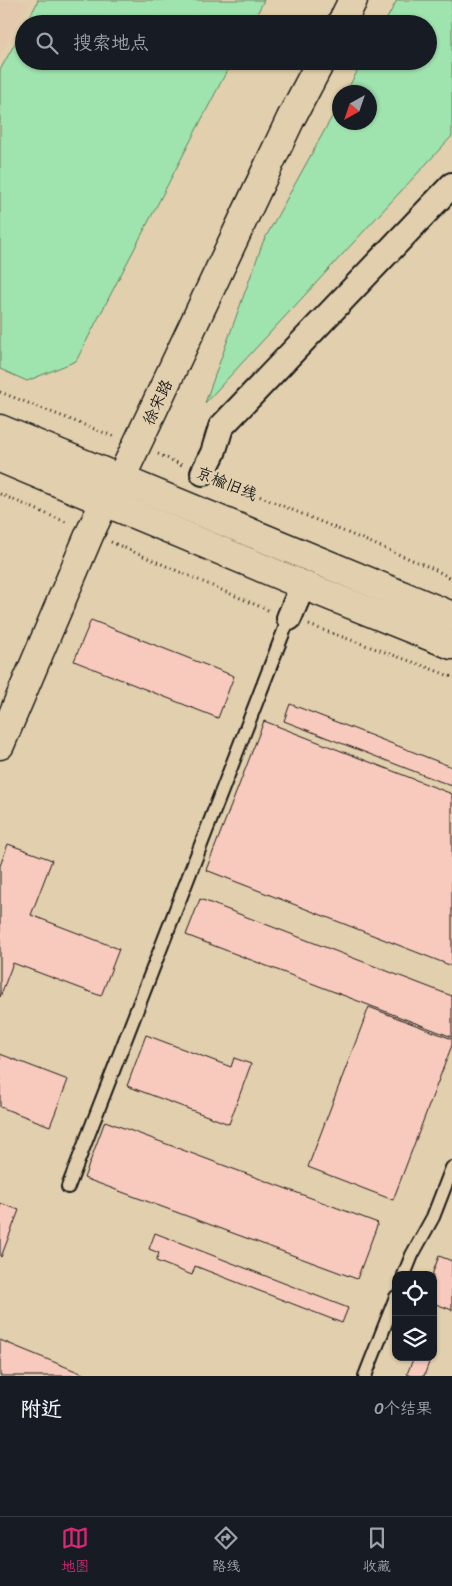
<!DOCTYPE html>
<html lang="zh">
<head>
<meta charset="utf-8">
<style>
  :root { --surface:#171b24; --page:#242831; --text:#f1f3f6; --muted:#9ea1a6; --line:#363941; --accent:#db2777 }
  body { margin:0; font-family:Sriracha,"LXGW WenKai TC",sans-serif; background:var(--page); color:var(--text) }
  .controls { position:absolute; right:15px; bottom:15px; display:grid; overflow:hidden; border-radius:10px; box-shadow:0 1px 4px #0004 }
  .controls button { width:45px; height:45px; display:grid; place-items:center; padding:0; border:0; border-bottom:1px solid var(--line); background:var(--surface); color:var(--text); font:25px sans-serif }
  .compass { position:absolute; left:332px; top:85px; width:45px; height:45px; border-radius:50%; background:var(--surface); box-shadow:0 1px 4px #0004; rotate:220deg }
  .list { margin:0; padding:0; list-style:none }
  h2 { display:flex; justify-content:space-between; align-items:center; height:65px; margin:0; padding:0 20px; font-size:21px }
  h2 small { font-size:16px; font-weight:400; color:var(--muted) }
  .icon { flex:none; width:28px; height:28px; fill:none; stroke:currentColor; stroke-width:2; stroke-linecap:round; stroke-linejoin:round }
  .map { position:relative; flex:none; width:452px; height:1376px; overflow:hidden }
  .search { position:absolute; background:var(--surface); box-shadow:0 1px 4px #0004; left:15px; right:15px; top:15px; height:55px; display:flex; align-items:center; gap:12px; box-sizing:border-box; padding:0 18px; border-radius:28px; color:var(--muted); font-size:19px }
  .sheet { height:140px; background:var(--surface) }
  nav { display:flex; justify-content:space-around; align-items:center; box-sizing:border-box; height:70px; border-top:1px solid var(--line); background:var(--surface); font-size:14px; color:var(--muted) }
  nav a { display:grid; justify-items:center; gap:2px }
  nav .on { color:var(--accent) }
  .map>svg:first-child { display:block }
  .built { fill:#e5c9af }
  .green { fill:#9fe3ae; stroke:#5e8065 }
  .building { fill:#f8c9bd; stroke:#1c1c1c }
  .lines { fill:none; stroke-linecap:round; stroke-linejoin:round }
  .service-casing { stroke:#1c1c1c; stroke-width:16 }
  .minor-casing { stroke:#1c1c1c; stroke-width:28 }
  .tertiary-casing { stroke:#1c1c1c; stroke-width:31 }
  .secondary-casing { stroke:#1c1c1c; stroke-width:31 }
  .path { stroke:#1c1c1c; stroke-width:3; stroke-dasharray:1 4; stroke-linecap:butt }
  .service { stroke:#e2cfad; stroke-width:12 }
  .minor { stroke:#e2cfad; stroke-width:24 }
  .tertiary { stroke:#e2cfad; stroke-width:28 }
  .secondary { stroke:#e2cfad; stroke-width:28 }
  .labels { text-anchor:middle; stroke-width:5; stroke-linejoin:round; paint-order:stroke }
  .street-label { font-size:16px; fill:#1c1c1c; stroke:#e2cfad }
</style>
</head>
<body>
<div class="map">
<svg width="452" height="1376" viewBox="0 0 452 1376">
  <rect width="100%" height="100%" fill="#e2cfad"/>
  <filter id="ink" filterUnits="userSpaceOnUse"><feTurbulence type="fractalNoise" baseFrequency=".02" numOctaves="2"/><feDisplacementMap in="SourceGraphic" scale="10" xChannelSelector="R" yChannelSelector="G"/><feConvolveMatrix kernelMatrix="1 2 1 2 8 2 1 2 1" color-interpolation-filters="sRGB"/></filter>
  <g filter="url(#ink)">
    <!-- built -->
    <path class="built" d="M0 0H21L28 4 0 53Z"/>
    <!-- green -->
    <g class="green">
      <path d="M37 0H264L252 24H26L38 1Z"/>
      <path d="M397 0H452V136L205 403 263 242 339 104 340 122H370V92H346L363 61H428V24H384Z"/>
      <path d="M24 27V61H232L76 361 27 381 0 369V70Z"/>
    </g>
    <!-- building -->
    <g class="building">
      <path d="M91 620 234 676 218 718 74 661Z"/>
      <path d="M290 704 452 767V786L284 721Z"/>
      <path d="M264 721 452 794V966L206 870Z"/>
      <path d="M8 844 52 860 31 915 119 949 101 996 13 963 0 997V866Z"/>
      <path d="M200 899 452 996V1037L186 935Z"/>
      <path d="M369 1007 452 1039V1045L393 1200 308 1167Z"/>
      <path d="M146 1035 231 1067 234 1058 251 1064 229 1124 127 1086Z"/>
      <path d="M0 1054 68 1080 50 1126 0 1107Z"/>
      <path d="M105 1121 378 1223 357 1279 84 1178Z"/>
      <path d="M0 1203 19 1210 1 1257 0 1256Z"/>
      <path d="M155 1233 348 1308 342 1323 195 1266 192 1275 156 1261 159 1253 149 1249Z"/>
      <path d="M439 1256 452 1261V1310L433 1303V1275H432Z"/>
      <path d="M0 1340 88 1376H0Z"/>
      <path d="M414 1357H431L424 1376H412L407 1374Z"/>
    </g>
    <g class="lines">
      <defs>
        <g id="service">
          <path d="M68 1187 289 618"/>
          <path d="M404 1275 412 1255 433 1217 452 1168"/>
          <path d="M365 1376 396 1297"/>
        </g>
        <g id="minor">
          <path d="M203 473 213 453 221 427 452 185"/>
          <path d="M289 618 303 585"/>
        </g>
        <g id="tertiary">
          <path d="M341 24 353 0"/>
          <path d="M0 745 90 533 104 503 121 478 291 118 321 61"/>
        </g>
        <g id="secondary">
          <path d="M0 429 452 616"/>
          <path d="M0 458 303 585 452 645"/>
        </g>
      </defs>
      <!-- service casing -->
      <use href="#service" class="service-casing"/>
      <!-- minor casing -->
      <use href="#minor" class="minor-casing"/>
      <!-- tertiary casing -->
      <use href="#tertiary" class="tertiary-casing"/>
      <!-- secondary casing -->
      <use href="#secondary" class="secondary-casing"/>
      <!-- path -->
      <g class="path">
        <path d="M0 392 115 437"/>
        <path d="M158 454 184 466"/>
        <path d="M223 481 434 569 452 579"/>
        <path d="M0 494 68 523"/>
        <path d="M111 542 270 611"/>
        <path d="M309 625 424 666 452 677"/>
      </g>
      <!-- service -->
      <use href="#service" class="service"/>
      <!-- minor -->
      <use href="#minor" class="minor"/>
      <!-- tertiary -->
      <use href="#tertiary" class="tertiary"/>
      <!-- secondary -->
      <use href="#secondary" class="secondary"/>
    </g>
  </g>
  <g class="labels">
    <!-- street labels -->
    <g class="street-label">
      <text transform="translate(157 402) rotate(-65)" y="6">徐宋路</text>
      <text transform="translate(227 483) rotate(22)" y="6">京榆旧线</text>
    </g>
  </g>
</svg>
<div class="controls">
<button><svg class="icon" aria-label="locate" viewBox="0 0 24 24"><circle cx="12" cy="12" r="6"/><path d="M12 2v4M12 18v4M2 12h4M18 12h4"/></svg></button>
<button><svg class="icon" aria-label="layers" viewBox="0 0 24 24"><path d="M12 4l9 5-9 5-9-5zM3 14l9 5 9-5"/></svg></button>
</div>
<svg class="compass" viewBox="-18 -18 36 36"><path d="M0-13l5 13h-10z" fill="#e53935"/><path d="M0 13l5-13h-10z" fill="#9ea1a6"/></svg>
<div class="search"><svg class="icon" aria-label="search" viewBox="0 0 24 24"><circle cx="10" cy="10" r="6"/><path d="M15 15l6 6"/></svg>搜索地点</div>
</div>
<section class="sheet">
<h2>附近<small>0个结果</small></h2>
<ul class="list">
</ul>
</section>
<nav>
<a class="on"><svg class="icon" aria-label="map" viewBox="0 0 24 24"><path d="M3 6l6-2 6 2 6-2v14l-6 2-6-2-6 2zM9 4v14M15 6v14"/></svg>地图</a>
<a><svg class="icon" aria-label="directions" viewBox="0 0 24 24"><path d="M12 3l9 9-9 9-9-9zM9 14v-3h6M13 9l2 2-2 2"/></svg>路线</a>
<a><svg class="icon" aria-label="saved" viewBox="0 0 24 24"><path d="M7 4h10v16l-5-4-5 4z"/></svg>收藏</a>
</nav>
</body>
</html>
